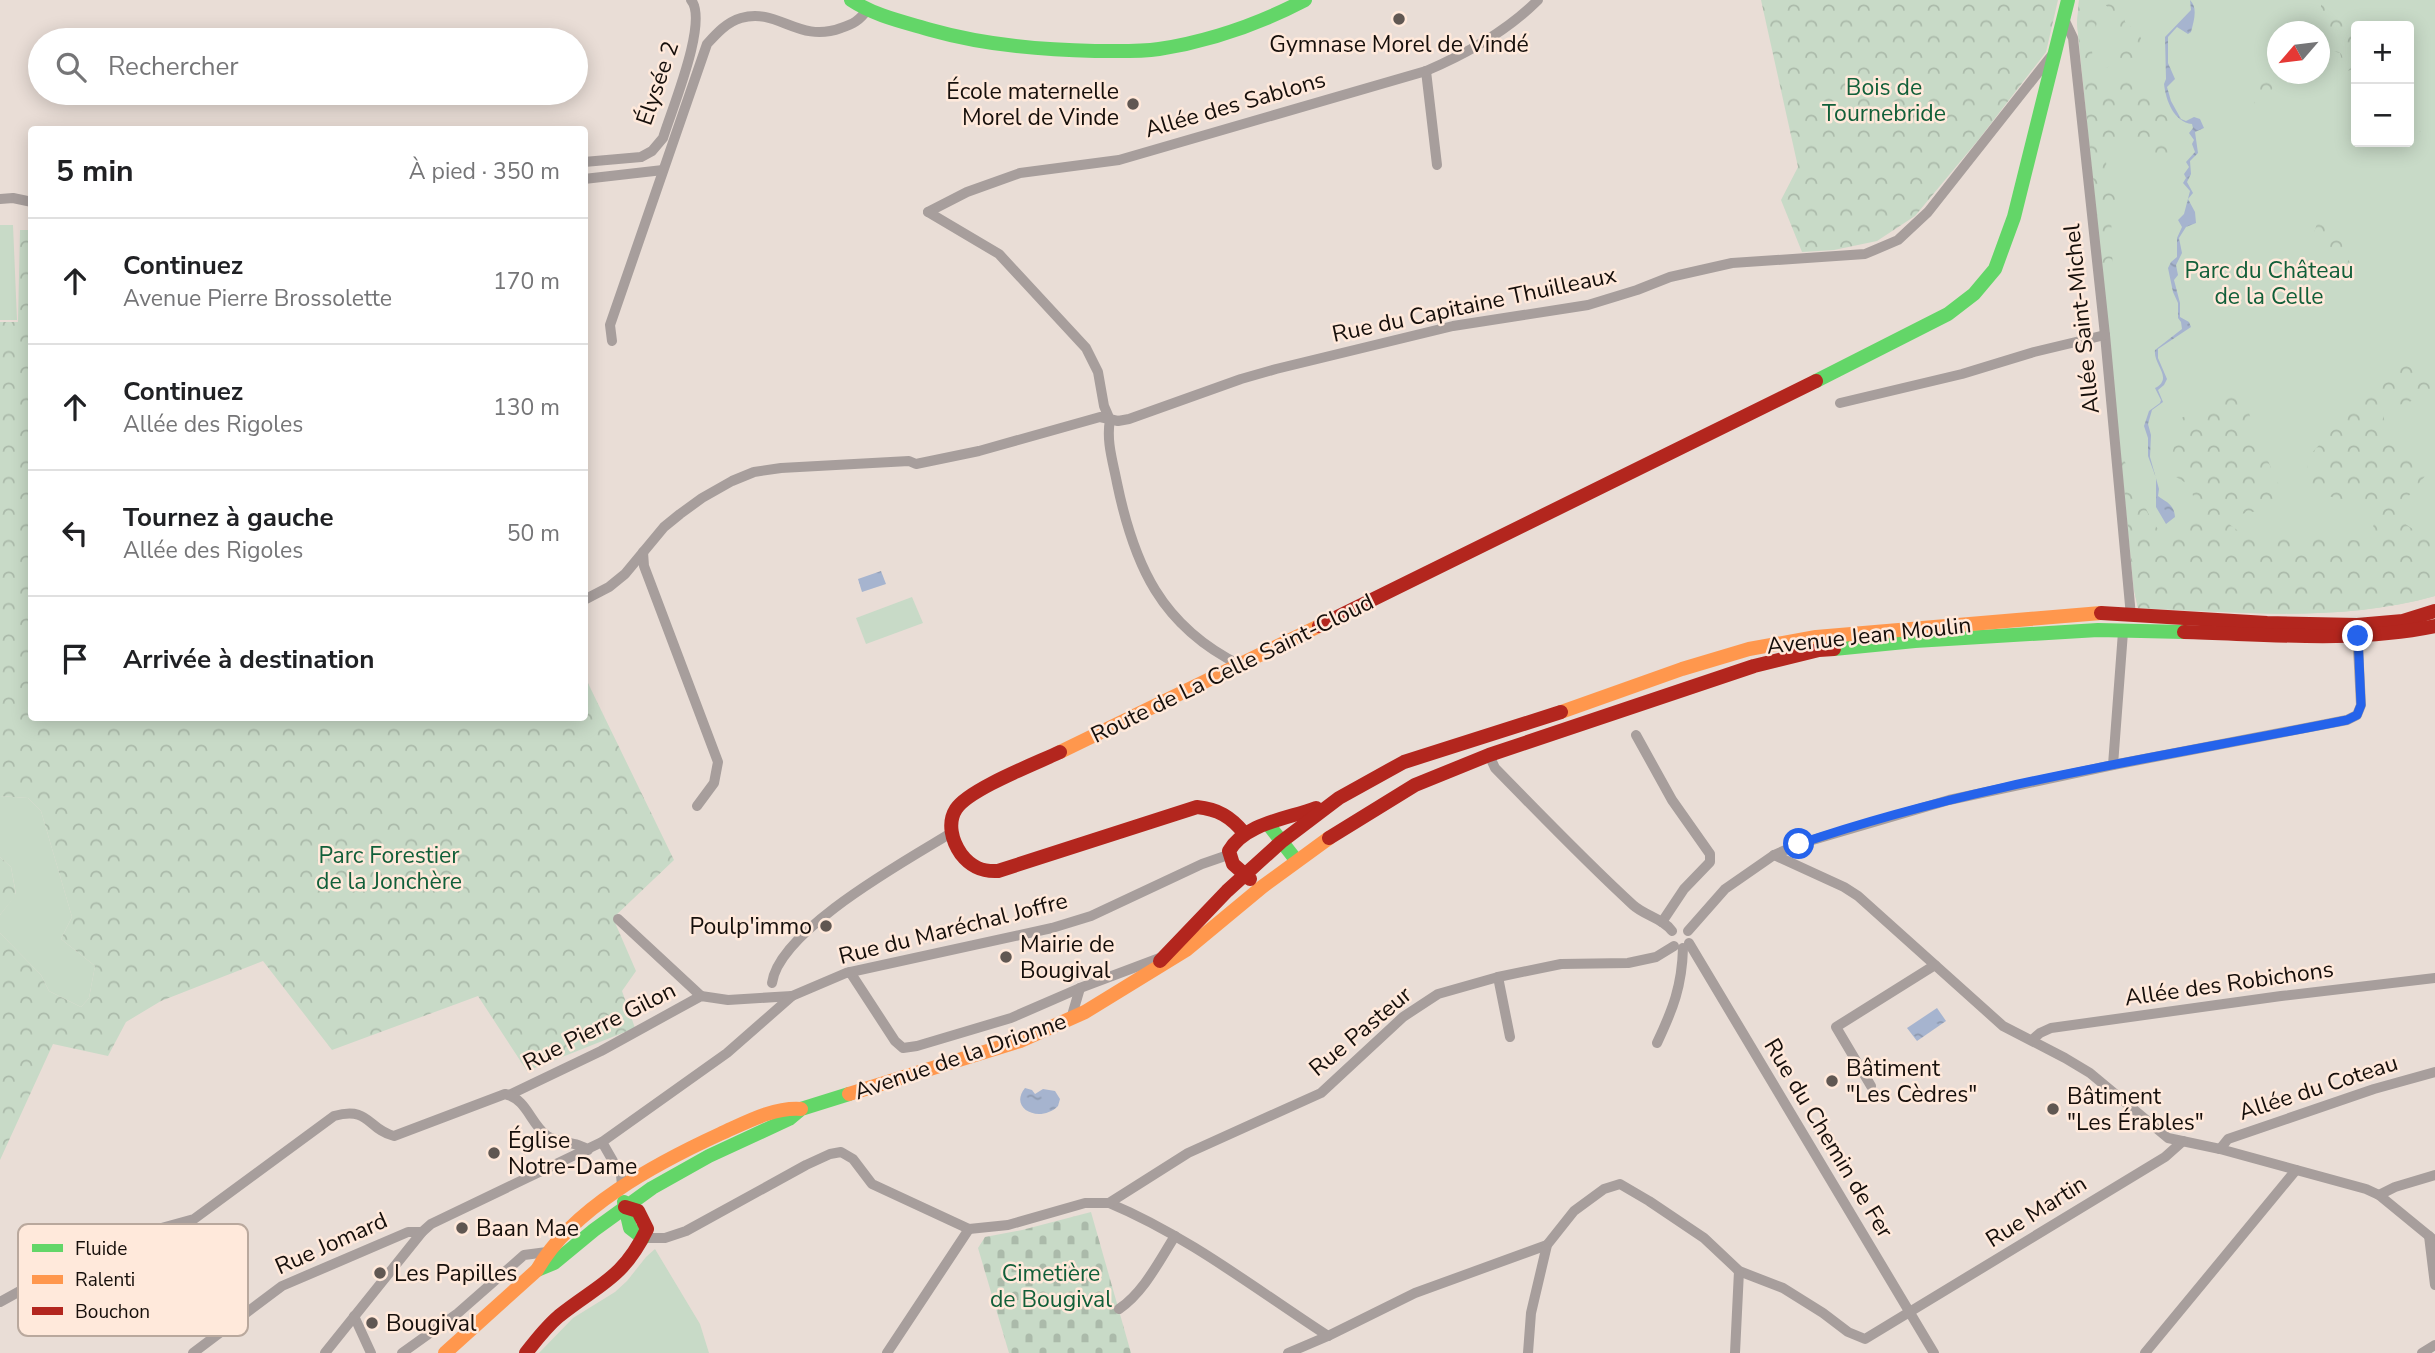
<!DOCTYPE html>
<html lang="fr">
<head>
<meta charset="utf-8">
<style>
  :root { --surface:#fff; --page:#f6f6f6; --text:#202124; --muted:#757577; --line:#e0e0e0 }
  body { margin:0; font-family:"Nunito Sans",sans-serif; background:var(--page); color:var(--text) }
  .controls { position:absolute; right:21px; top:21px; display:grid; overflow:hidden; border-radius:7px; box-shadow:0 4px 18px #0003 }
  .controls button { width:63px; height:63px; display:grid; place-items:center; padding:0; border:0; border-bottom:2px solid var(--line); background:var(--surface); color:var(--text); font:35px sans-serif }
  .compass { position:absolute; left:2267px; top:21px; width:63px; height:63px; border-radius:50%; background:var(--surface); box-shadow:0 4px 18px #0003; rotate:242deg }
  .stop { position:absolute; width:21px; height:21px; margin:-16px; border:5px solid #2563eb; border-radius:50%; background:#fff }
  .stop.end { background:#2563eb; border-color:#fff; box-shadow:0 2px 7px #0008 }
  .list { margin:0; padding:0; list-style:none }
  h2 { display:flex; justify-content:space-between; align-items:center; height:91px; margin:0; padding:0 28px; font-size:30px }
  h2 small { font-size:23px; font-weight:400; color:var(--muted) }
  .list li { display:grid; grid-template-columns:46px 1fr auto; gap:21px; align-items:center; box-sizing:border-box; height:126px; padding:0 28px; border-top:2px solid var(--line) }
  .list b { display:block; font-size:26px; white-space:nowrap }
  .list p { margin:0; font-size:23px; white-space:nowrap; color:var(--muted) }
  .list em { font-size:23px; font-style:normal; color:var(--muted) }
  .icon { flex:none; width:38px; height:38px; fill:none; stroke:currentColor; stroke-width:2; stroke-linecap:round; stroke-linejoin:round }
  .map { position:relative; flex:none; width:2435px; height:1353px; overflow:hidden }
  .search { position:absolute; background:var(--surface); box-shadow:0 4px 18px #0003; left:28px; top:28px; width:560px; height:77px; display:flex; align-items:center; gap:18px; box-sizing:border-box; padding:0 24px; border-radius:38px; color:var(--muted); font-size:26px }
  .panel { position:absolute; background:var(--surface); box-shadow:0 4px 18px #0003; left:28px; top:126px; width:560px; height:595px; border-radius:7px }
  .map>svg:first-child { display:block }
  .green { fill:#c8dac7; fill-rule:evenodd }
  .forest { fill:url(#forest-crowns) }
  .cemetery { fill:url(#cemetery-stones) }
  .water { fill:url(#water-ripples) }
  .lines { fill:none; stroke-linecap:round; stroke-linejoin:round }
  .street { stroke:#a79e9c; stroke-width:10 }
  .fast { stroke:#63d668; stroke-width:14 }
  .slow { stroke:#ff974d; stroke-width:14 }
  .jam { stroke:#b3261e; stroke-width:14 }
  .route { stroke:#2563eb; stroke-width:9 }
  .poi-dot { fill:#605752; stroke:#ffe9db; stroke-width:2.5 }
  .labels { text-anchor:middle; stroke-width:5; stroke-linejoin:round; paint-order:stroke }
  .poi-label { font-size:23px; fill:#160f0b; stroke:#ffe9db; text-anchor:start }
  .street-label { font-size:23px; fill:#160f0b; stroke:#ffe9db }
  .park-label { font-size:23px; fill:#115f39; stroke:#ffe9db }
  .key { fill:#ffe9db; stroke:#b9a89d; stroke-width:2 }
  .key-label { font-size:19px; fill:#160f0b }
</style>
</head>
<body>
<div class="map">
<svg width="2435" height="1353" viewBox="0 0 2435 1353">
  <defs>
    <pattern id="forest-crowns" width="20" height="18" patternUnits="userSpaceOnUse" patternTransform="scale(1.75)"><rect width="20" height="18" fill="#c8dac7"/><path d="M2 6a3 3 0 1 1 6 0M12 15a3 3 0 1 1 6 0" fill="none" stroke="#abbaaa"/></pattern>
    <pattern id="cemetery-stones" width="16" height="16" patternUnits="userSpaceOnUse" patternTransform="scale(1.75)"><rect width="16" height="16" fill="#c8dac7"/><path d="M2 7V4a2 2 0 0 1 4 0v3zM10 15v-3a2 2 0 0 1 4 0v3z" fill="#abbaaa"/></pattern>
    <pattern id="water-ripples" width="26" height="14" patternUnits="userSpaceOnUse" patternTransform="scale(1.75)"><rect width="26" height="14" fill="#a6b4cf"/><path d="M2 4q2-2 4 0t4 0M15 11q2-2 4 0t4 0" fill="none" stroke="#8e9ab0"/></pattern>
  </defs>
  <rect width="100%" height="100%" fill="#e9ddd6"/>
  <!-- green -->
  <g class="green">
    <path d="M2079 0H2435V596C2339 623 2237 612 2138 608L2134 590 2077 23ZM2356 26H2409V142H2356ZM2278 32H2320V74H2278Z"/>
    <path d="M0 225H13L17 320H0Z"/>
    <path d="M912 597 923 623 866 644 856 618Z"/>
    <path d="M0 796 28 798 41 811 72 917 61 939 95 966 89 998 81 1007 49 991 41 975 0 933V915L16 894 11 867 0 857Z"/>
    <path d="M655 1249 700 1324 709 1353H539L573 1318 615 1292 627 1281 646 1257Z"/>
  </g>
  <!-- forest -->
  <g class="forest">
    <path d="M1761 0H2058L2046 52 1979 139 1915 216 1877 241 1834 250 1802 252 1781 200 1798 167Z"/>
    <path d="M2079 0H2129L2133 7 2131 15 2125 18V22C2142 36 2142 33 2142 55 2127 58 2117 67 2102 68L2100 60 2103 50 2112 46 2122 44 2123 37 2113 24V14L2105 4H2097L2098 17 2092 46 2093 82 2133 80 2149 90H2156L2159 97H2167L2177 117 2183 123 2173 130 2162 128 2158 133 2160 140 2178 145 2180 153 2171 163 2164 167C2139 157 2146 142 2115 144L2110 139 2104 141 2108 182C2120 188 2134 189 2137 204L2129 206 2120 201 2116 210 2111 212 2113 280 2109 283 2104 282 2077 23Z"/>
    <path d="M2321 0 2341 1C2344 14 2348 20 2360 25L2356 26V72L2352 69 2346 72 2336 69 2342 60 2340 53 2329 50 2320 53V32L2316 31 2321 22Z"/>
    <path d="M2257 73 2272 76 2273 85 2269 108 2254 103Z"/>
    <path d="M2417 106 2426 122 2420 132 2409 130V107Z"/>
    <path d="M2317 224H2327L2341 235C2343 256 2345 261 2364 272L2363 283H2354L2344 270 2333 266 2310 244Z"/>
    <path d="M20 230H31L32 718H584L585 677 674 860 613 918 636 971 622 991 635 1028 527 1071 478 996 332 1050 263 961 161 1001 126 1022 108 1056 53 1044 0 1160V933L41 975 49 991 81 1007 89 998 95 966 61 939 72 917 41 811 28 798 0 796V322H18Z"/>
    <path d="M2391 358C2413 366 2435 366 2435 393L2382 411 2386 427 2401 444 2418 456 2426 475 2402 504 2404 523 2414 530 2435 522V596C2339 623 2237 612 2138 608L2134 590 2121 455C2137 481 2142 510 2161 533L2174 534C2194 516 2197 513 2191 486L2176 477 2170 467 2179 419 2217 402 2228 393 2239 390 2244 395 2254 430 2282 492V504L2279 507 2241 514 2229 524 2241 533 2368 541 2374 524 2364 506 2314 492 2306 475 2309 456 2366 394Z"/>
    <path d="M0 857 11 867 16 895 0 915Z"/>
  </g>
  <!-- cemetery -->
  <path class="cemetery" d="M1091 1212 1131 1353H1009L978 1248 985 1237 1022 1230Z"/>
  <!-- water -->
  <g class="water">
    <path d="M2190 0C2198 8 2194 20 2191 32L2188 34 2177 27 2168 37V63L2175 79 2167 87 2171 101 2181 119 2186 121 2194 117 2200 119 2204 128 2195 132 2198 153 2190 161 2191 174 2187 182 2193 193 2188 199 2195 212 2196 223 2186 227 2179 238 2182 253 2176 265 2178 275 2174 280 2180 303V317L2189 322 2191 327 2158 349V358L2167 379 2164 385 2158 390 2163 402 2152 410 2148 424 2151 435 2150 457 2159 489 2158 496C2166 502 2174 504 2175 517L2166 524 2156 507V478L2148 456V438L2144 426 2149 411 2160 403 2161 400 2155 388C2174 378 2153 365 2155 350L2182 329 2181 322 2178 318V303L2173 292 2168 268 2171 262 2177 257V238L2182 227 2178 220 2184 214 2190 191 2183 183 2186 178 2184 174 2189 167 2186 162 2195 152 2192 144 2194 140 2189 133 2193 128 2192 124C2174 122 2166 101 2164 84L2166 79 2165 37 2191 10Z"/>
    <path d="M881 571 886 584 862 592 858 579Z"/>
    <path d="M1937 1008 1946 1021 1917 1041 1907 1028Z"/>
    <path d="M1025 1088 1032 1090 1035 1094 1043 1089 1055 1091 1060 1099 1058 1106C1040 1124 1008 1109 1025 1088Z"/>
  </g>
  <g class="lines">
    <!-- street -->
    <g class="street">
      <path d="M2064 19 2073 38 2105 335 2131 616"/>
      <path d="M1426 71 1437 165"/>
      <path d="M584 162 641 157 652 151 663 138C671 111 709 21 691 0"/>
      <path d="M584 179 663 170"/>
      <path d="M0 199 13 198 32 202"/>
      <path d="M928 212 967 192 1020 173 1119 160 1426 71C1466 54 1507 31 1538 0"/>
      <path d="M928 212 999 254 1086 348 1098 372 1104 406 1110 420"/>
      <path d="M612 341 610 325 707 44C717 33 727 22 741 18 778 7 798 44 841 28 853 24 859 21 867 10"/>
      <path d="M1840 403 1962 374 2034 352 2105 335"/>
      <path d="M1110 420C1106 441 1113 462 1117 483 1134 565 1161 626 1240 665"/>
      <path d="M643 552 644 566 718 762 714 783 697 806"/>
      <path d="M584 600 609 587 625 574 664 527 680 514 702 498 732 481 754 472 781 468 909 461 916 464 979 451 1100 417 1118 421 1129 419 1241 379 1276 369 1453 326 1588 305 1637 290 1670 277 1732 263 1865 254 1898 240 1928 212 2052 55"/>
      <path d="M1636 735 1672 800 1710 854V862L1684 889 1662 922"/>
      <path d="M1489 755 1495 768C1540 814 1585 861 1633 905 1645 916 1663 918 1672 931"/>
      <path d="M2113 765 2347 720 2357 715 2361 705 2357 628"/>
      <path d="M1774 855 1844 887 1858 896 2003 1026 2065 1058 2090 1073 2168 1138 2220 1149 2366 1189 2379 1195 2435 1241"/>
      <path d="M618 919 701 996"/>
      <path d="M1688 931 1725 889 1774 855 1799 844 1949 800 2113 765 2123 632"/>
      <path d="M1689 943 1934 1353"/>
      <path d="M850 972 895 1041 903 1048 917 1046 1011 1018 1080 988 1165 956"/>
      <path d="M1498 977 1510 1037"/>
      <path d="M772 983C779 930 907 860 951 833"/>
      <path d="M1071 1019 1080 988"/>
      <path d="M2032 1040 2040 1033 2051 1028 2281 996 2435 978"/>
      <path d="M1657 1043C1673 1009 1682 986 1683 948"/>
      <path d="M1871 1086 1836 1027 1935 965"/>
      <path d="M509 1095 601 1051 701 996 728 1000 792 996"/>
      <path d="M602 1142 621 1175 622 1185"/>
      <path d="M2220 1149 2228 1139 2374 1089 2435 1072"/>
      <path d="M2379 1195 2395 1187 2435 1175"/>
      <path d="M1109 1203C1188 1236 1257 1290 1328 1336"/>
      <path d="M969 1229 1008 1225 1085 1203H1109L1188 1153 1321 1093 1403 1017 1438 994 1498 977 1561 964 1628 963 1656 957 1674 946"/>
      <path d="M2429 1236 2435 1285"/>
      <path d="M643 1238H665L686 1231 806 1165 830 1154 841 1152 853 1159 872 1184 969 1229"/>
      <path d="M0 1302 107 1243 194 1219 334 1116C370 1106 367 1129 394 1136L505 1094C527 1099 530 1123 547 1136 559 1144 577 1141 588 1150"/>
      <path d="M1119 1309C1144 1292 1159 1261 1175 1236"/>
      <path d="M354 1316 371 1353"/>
      <path d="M193 1353 282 1286 408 1232H422"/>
      <path d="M325 1353 422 1232 431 1224 602 1142 727 1053 792 996 846 973 1052 928 1091 916 1202 864 1228 855"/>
      <path d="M402 1353 458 1313 524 1255 547 1252"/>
      <path d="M887 1353 969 1229"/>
      <path d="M1288 1353 1328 1336 1415 1293 1547 1245"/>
      <path d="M1528 1353 1531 1313 1547 1245 1574 1211 1604 1189 1620 1184 1649 1201 1704 1238 1739 1271 1783 1288 1823 1313 1848 1332 1865 1339 2165 1157 2183 1141"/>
      <path d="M1735 1353 1739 1271"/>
      <path d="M2145 1353 2296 1170"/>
      <path d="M2422 1353 2435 1345"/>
    </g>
    <!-- fast -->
    <g class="fast">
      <path d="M851 0C875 16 904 22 931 30 984 45 1040 50 1095 51 1116 51 1138 52 1159 49 1210 41 1259 24 1305 0"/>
      <path d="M1816 381 1948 314 1974 294 1995 269 2014 217 2068 0"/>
      <path d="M1834 649 1915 641 2098 630 2184 632"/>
      <path d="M1268 824 1296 860"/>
      <path d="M624 1202 630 1228 643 1238"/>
      <path d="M537 1270 554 1263 594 1230 652 1188 709 1156 789 1119 801 1109 849 1094"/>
    </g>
    <!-- slow -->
    <g class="slow">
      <path d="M1561 712 1682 669 1749 649 1816 637 2101 613"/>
      <path d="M1060 752 1319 626"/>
      <path d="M849 1094 1020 1041 1085 1012 1186 950 1262 887 1329 838"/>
      <path d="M445 1353 537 1270C572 1208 657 1163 720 1134 745 1123 773 1107 801 1109"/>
    </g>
    <!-- jam -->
    <g class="jam">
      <path d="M2101 613 2267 623 2357 625 2403 621 2435 611"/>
      <path d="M1319 626 1816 381"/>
      <path d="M2184 632C2267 634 2353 643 2435 626"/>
      <path d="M1060 752C1037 763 969 789 956 809 947 823 952 841 961 854 971 867 982 872 998 871L1197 807C1218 809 1231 817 1244 833"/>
      <path d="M1329 838 1415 785 1489 755 1754 666 1819 650 1834 649"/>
      <path d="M1250 879 1233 864 1229 851C1245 823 1287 819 1316 808"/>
      <path d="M1160 961 1227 891 1281 842 1339 798 1404 762 1561 712"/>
      <path d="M526 1353C536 1340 546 1327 559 1316 599 1284 623 1279 647 1229L638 1211 625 1207"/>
    </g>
  </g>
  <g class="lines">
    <!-- route -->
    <path class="route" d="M1799 844C1976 783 2164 757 2347 720L2357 715 2361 705 2358 636"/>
  </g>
  <!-- markers -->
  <g class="poi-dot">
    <circle cx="1399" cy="19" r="7"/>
    <circle cx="1133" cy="104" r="7"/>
    <circle cx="826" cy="926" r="7"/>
    <circle cx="1006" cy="957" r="7"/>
    <circle cx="1832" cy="1081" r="7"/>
    <circle cx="2053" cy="1109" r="7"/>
    <circle cx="494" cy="1153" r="7"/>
    <circle cx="462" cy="1228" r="7"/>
    <circle cx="380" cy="1273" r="7"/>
    <circle cx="372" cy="1323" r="7"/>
  </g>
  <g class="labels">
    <!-- poi labels -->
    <g class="poi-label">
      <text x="1399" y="52" text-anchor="middle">Gymnase Morel de Vindé</text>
      <text x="1119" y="99" text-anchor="end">École maternelle<tspan x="1119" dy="26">Morel de Vinde</tspan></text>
      <text x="812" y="934" text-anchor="end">Poulp'immo</text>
      <text x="1020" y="952">Mairie de<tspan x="1020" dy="26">Bougival</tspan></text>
      <text x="1846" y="1076">Bâtiment<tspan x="1846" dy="26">"Les Cèdres"</tspan></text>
      <text x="2067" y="1104">Bâtiment<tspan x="2067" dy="26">"Les Érables"</tspan></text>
      <text x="508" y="1148">Église<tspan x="508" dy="26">Notre-Dame</tspan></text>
      <text x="476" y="1236">Baan Mae</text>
      <text x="394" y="1281">Les Papilles</text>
      <text x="386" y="1331">Bougival</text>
    </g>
    <!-- street labels -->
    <g class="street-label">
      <text transform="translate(657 83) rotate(-71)" y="8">Élysée 2</text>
      <text transform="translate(1235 104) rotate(-16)" y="8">Allée des Sablons</text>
      <text transform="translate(1474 304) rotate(-12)" y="8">Rue du Capitaine Thuilleaux</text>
      <text transform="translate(2081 319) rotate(-96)" y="8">Allée Saint-Michel</text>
      <text transform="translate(1869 635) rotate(-6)" y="8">Avenue Jean Moulin</text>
      <text transform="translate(1232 668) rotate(-26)" y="8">Route de La Celle Saint-Cloud</text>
      <text transform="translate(953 928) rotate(-14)" y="8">Rue du Maréchal Joffre</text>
      <text transform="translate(2229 983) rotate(-8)" y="8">Allée des Robichons</text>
      <text transform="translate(599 1026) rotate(-27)" y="8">Rue Pierre Gilon</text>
      <text transform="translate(1360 1031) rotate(-40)" y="8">Rue Pasteur</text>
      <text transform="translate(960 1056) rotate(-19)" y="8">Avenue de la Drionne</text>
      <text transform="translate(2318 1087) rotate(-18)" y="8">Allée du Coteau</text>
      <text transform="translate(1829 1138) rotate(59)" y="8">Rue du Chemin de Fer</text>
      <text transform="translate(2036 1211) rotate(-32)" y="8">Rue Martin</text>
      <text transform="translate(331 1243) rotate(-24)" y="8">Rue Jomard</text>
    </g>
    <!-- park labels -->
    <g class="park-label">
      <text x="1884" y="95">Bois de<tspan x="1884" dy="26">Tournebride</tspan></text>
      <text x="2269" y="278">Parc du Château<tspan x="2269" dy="26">de la Celle</tspan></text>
      <text x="389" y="863">Parc Forestier<tspan x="389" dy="26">de la Jonchère</tspan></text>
      <text x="1051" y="1281">Cimetière<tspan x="1051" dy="26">de Bougival</tspan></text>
    </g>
  </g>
  <!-- legend -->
  <rect x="18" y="1224" width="230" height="112" rx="10" class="key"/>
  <rect x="32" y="1244" width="31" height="8" fill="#63d668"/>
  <rect x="32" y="1275" width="31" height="9" fill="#ff974d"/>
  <rect x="32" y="1307" width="31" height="8" fill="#b3261e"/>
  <g class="key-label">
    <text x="75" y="1255">Fluide</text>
    <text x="75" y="1286">Ralenti</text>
    <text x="75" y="1318">Bouchon</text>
  </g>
</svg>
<div class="controls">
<button>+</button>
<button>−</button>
</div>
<svg class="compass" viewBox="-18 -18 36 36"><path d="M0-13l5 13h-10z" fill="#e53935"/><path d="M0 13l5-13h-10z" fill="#757577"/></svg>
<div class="stop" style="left:1799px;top:844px"></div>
<div class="stop end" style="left:2358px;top:636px"></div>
<div class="search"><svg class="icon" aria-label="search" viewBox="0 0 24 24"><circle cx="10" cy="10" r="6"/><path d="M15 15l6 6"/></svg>Rechercher</div>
<section class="panel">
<h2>5 min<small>À pied · 350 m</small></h2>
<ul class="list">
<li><svg class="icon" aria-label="ahead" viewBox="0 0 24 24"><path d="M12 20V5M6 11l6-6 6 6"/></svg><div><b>Continuez</b><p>Avenue Pierre Brossolette</p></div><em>170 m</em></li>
<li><svg class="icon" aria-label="ahead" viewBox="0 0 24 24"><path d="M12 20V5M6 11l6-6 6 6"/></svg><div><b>Continuez</b><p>Allée des Rigoles</p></div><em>130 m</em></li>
<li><svg class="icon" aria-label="left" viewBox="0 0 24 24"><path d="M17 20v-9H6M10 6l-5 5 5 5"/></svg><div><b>Tournez à gauche</b><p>Allée des Rigoles</p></div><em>50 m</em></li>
<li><svg class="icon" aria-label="arrive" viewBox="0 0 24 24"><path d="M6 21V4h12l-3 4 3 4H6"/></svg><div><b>Arrivée à destination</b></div></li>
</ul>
</section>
</div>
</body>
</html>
